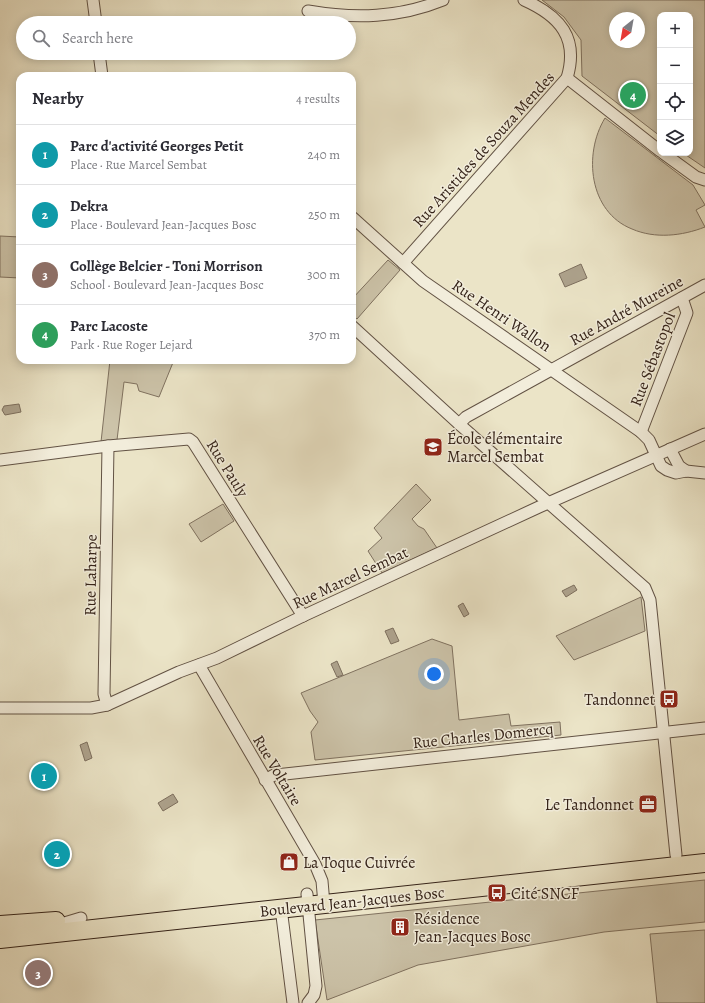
<!DOCTYPE html>
<html lang="en">
<head>
<meta charset="utf-8">
<style>
  :root { --surface:#fff; --page:#f7f7f7; --text:#2b2b33; --muted:#7c7c81; --line:#e1e1e2; --accent:#8f2418 }
  body { margin:0; font-family:Alegreya,serif; background:var(--page); color:var(--text) }
  .controls { position:absolute; right:12px; top:12px; display:grid; overflow:hidden; border-radius:8px; box-shadow:0 2px 10px #0003 }
  .controls button { width:36px; height:36px; display:grid; place-items:center; padding:0; border:0; border-bottom:1px solid var(--line); background:var(--surface); color:var(--text); font:20px sans-serif }
  .compass { position:absolute; left:609px; top:12px; width:36px; height:36px; border-radius:50%; background:var(--surface); box-shadow:0 2px 10px #0003; rotate:211deg }
  .you { position:absolute; left:434px; top:674px; width:14px; height:14px; margin:-10px; border:3px solid #fff; border-radius:50%; background:#1a73e8; box-shadow:0 0 0 6px #1a73e833 }
  .badge { display:grid; place-items:center; width:26px; height:26px; border-radius:50%; background:var(--accent); color:#fff; font-size:13px; font-weight:700 }
  .pin { position:absolute; translate:-50% -50%; border:2px solid #fff; box-shadow:0 1px 4px #0006 }
  .list { margin:0; padding:0; list-style:none }
  h2 { display:flex; justify-content:space-between; align-items:center; height:52px; margin:0; padding:0 16px; font-size:17px }
  h2 small { font-size:13px; font-weight:400; color:var(--muted) }
  .list li { display:grid; grid-template-columns:26px 1fr auto; gap:12px; align-items:center; box-sizing:border-box; height:60px; padding:0 16px; border-top:1px solid var(--line) }
  .list b { display:block; font-size:15px; white-space:nowrap }
  .list p { margin:0; font-size:13px; white-space:nowrap; color:var(--muted) }
  .list em { font-size:13px; font-style:normal; color:var(--muted) }
  .icon { flex:none; width:22px; height:22px; fill:none; stroke:currentColor; stroke-width:2; stroke-linecap:round; stroke-linejoin:round }
  .map { position:relative; flex:none; width:705px; height:1003px; overflow:hidden }
  .search { position:absolute; background:var(--surface); box-shadow:0 2px 10px #0003; left:16px; top:16px; width:340px; height:44px; display:flex; align-items:center; gap:10px; box-sizing:border-box; padding:0 14px; border-radius:22px; color:var(--muted); font-size:15px }
  .panel { position:absolute; background:var(--surface); box-shadow:0 2px 10px #0003; left:16px; top:72px; width:340px; height:292px; border-radius:12px }
  .map>svg:first-child { display:block }
  .green { fill:#ccc3a9; stroke:#807260; fill-rule:evenodd }
  .water { fill:#ada28c; stroke:#7d6f5e }
  .lines { fill:none; stroke-linecap:round; stroke-linejoin:round }
  .street-casing { stroke:#625244; stroke-width:13 }
  .primary-casing { stroke:#342218; stroke-width:20 }
  .street { stroke:#f2eddb; stroke-width:11 }
  .primary { stroke:#ebe4c7; stroke-width:18 }
  .labels { text-anchor:middle; stroke-width:3; stroke-linejoin:round; paint-order:stroke }
  .street-label { font-size:16px; fill:#342218; stroke:#f2eddb }
  .poi-label { font-size:16px; fill:#342218; stroke:#f2eddb; text-anchor:start }
</style>
</head>
<body>
<div class="map">
<svg width="705" height="1003" viewBox="0 0 705 1003">
  <rect width="100%" height="100%" fill="#ebe4c7"/>
  <filter id="stains"><feTurbulence type="fractalNoise" baseFrequency=".005" numOctaves="4"/><feColorMatrix values="0 0 0 0 .2 0 0 0 0 .09 0 0 0 0 .02 0 0 0 .5 -.17"/></filter>
  <radialGradient id="worn" r=".72"><stop offset=".6" stop-color="#630" stop-opacity="0"/><stop offset="1" stop-color="#630" stop-opacity=".3"/></radialGradient>
  <!-- green -->
  <g class="green">
    <path d="M542 0H705V168L683 153H690V15H660V136L582 76 581 40 564 17ZM615 18H639V42H615Z"/>
    <path d="M605 118 693 185 705 205 696 210 705 227C682 236 655 239 632 229 589 212 583 154 605 118Z"/>
    <path d="M0 236 20 237V278L0 277Z"/>
    <path d="M388 260 400 270 357 319 352 315V299Z"/>
    <path d="M110 360H174L159 397 139 391 137 384 124 382 117 440 101 442Z"/>
    <path d="M416 484 431 500 412 519 418 526 424 529 437 548 382 573 368 551 382 538 374 528Z"/>
    <path d="M223 504 234 521 201 542 189 524Z"/>
    <path d="M641 597 645 631 574 660 556 636Z"/>
    <path d="M432 639 452 646 459 720 509 714 511 726 560 722 561 735 315 760 311 732 318 722 310 711 301 693Z"/>
    <path d="M705 880V922L604 932 418 965 327 1000 315 920Z"/>
    <path d="M705 930V1003H657L650 934Z"/>
  </g>
  <!-- water -->
  <g class="water">
    <path d="M581 264 587 278 565 287 559 274Z"/>
    <path d="M19 404 21 412 5 415 2 410 4 406Z"/>
    <path d="M574 585 577 590 566 597 562 591Z"/>
    <path d="M463 603 469 614 464 617 458 606Z"/>
    <path d="M393 628 399 641 391 644 385 631Z"/>
    <path d="M337 661 343 675 337 677 331 664Z"/>
    <path d="M87 742 92 758 85 761 80 745Z"/>
    <path d="M173 794 178 802 163 811 158 803Z"/>
  </g>
  <g class="lines">
    <defs>
      <g id="street">
        <path d="M93 0 96 23"/>
        <path d="M308 11C355 19 399 18 443 0"/>
        <path d="M99 53 102 76"/>
        <path d="M567 78 660 151"/>
        <path d="M663 153 696 177 705 180"/>
        <path d="M352 217 423 281 641 432 649 440 661 466 667 470 676 473 686 471 705 473"/>
        <path d="M403 263 567 78C579 38 560 16 524 0"/>
        <path d="M352 326 459 424 645 588 650 600 676 855"/>
        <path d="M459 424 466 417 705 285"/>
        <path d="M641 432 687 313 682 298"/>
        <path d="M670 449 679 466 686 471"/>
        <path d="M0 460 108 446 189 439 193 442 303 616"/>
        <path d="M199 665 315 864 322 881 324 904"/>
        <path d="M107 705 104 694 108 446"/>
        <path d="M0 708H91L107 705 179 672 217 658 303 616 539 507 705 434"/>
        <path d="M265 780 274 775 285 774 705 728"/>
        <path d="M307 894 316 986 314 995 308 1003"/>
        <path d="M281 908 293 1003"/>
        <path d="M51 927 81 918"/>
      </g>
      <g id="primary">
        <path d="M0 925 56 921"/>
        <path d="M0 939 705 863"/>
      </g>
    </defs>
    <!-- street casing -->
    <use href="#street" class="street-casing"/>
    <!-- primary casing -->
    <use href="#primary" class="primary-casing"/>
    <!-- street -->
    <use href="#street" class="street"/>
    <!-- primary -->
    <use href="#primary" class="primary"/>
  </g>
  <!-- icons -->
  <defs>
    <symbol id="school-square" viewBox="-11 -11 22 22"><rect x="-9" y="-9" width="18" height="18" rx="4" fill="#8f2418" stroke="#f2eddb"/><path d="M0-5L7-2L0 1L-7-2ZM-4 1L0 2.5L4 1V4Q0 6-4 4Z" fill="#fff"/></symbol>
    <symbol id="bus-square" viewBox="-11 -11 22 22"><rect x="-9" y="-9" width="18" height="18" rx="4" fill="#8f2418" stroke="#f2eddb"/><path d="M-5-6H5V4H4V6H2V4H-2V6H-4V4H-5ZM-3.5-4V0h7V-4ZM-3.5 1.2v1.5H-2V1.2ZM2 1.2v1.5H3.5V1.2Z" fill="#fff"/></symbol>
    <symbol id="office-square" viewBox="-11 -11 22 22"><rect x="-9" y="-9" width="18" height="18" rx="4" fill="#8f2418" stroke="#f2eddb"/><path d="M-6-3h4V-5.5h4V-3h4V5H-6ZM-1-4.5V-3h2v-1.5ZM-6 0V1H6V0Z" fill="#fff"/></symbol>
    <symbol id="shop-square" viewBox="-11 -11 22 22"><rect x="-9" y="-9" width="18" height="18" rx="4" fill="#8f2418" stroke="#f2eddb"/><path d="M-5-2.5h2.3a2.7 3.5 0 0 1 5.4 0H5L5.5 6h-11ZM-1.5-2.5h3a1.5 2.3 0 0 0-3 0Z" fill="#fff"/></symbol>
    <symbol id="building-square" viewBox="-11 -11 22 22"><rect x="-9" y="-9" width="18" height="18" rx="4" fill="#8f2418" stroke="#f2eddb"/><path d="M-4-6H4V6H1V3H-1V6H-4ZM-2.5-4.3h1.7v1.8h-1.7ZM.8-4.3h1.7v1.8H.8ZM-2.5-1h1.7V.8h-1.7ZM.8-1h1.7V.8H.8Z" fill="#fff"/></symbol>
  </defs>
  <g fill-rule="evenodd">
    <use href="#school-square" x="422" y="436" width="22" height="22"/>
    <use href="#bus-square" x="658" y="688" width="22" height="22"/>
    <use href="#office-square" x="637" y="793" width="22" height="22"/>
    <use href="#shop-square" x="278" y="851" width="22" height="22"/>
    <use href="#bus-square" x="486" y="882" width="22" height="22"/>
    <use href="#building-square" x="389" y="916" width="22" height="22"/>
  </g>
  <g class="labels">
    <!-- street labels -->
    <g class="street-label">
      <text transform="translate(483 149) rotate(-48)" y="6">Rue Aristides de Souza Mendes</text>
      <text transform="translate(626 310) rotate(-29)" y="6">Rue André Mureine</text>
      <text transform="translate(502 315) rotate(34)" y="6">Rue Henri Wallon</text>
      <text transform="translate(652 359) rotate(-69)" y="6">Rue Sébastopol</text>
      <text transform="translate(228 468) rotate(58)" y="6">Rue Pauly</text>
      <text transform="translate(90 575) rotate(-89)" y="6">Rue Laharpe</text>
      <text transform="translate(350 577) rotate(-25)" y="6">Rue Marcel Sembat</text>
      <text transform="translate(483 735) rotate(-6)" y="6">Rue Charles Domercq</text>
      <text transform="translate(278 770) rotate(59)" y="6">Rue Voltaire</text>
      <text transform="translate(352 901) rotate(-6)" y="6">Boulevard Jean-Jacques Bosc</text>
    </g>
    <!-- poi labels -->
    <g class="poi-label">
      <text x="447" y="444">École élémentaire<tspan x="447" dy="18">Marcel Sembat</tspan></text>
      <text x="655" y="705" text-anchor="end">Tandonnet</text>
      <text x="634" y="810" text-anchor="end">Le Tandonnet</text>
      <text x="303" y="868">La Toque Cuivrée</text>
      <text x="511" y="899">Cité SNCF</text>
      <text x="414" y="924">Résidence<tspan x="414" dy="18">Jean-Jacques Bosc</tspan></text>
    </g>
  </g>
  <rect width="100%" height="100%" filter="url(#stains)"/>
  <rect width="100%" height="100%" fill="url(#worn)"/>
</svg>
<div class="controls">
<button>+</button>
<button>−</button>
<button><svg class="icon" aria-label="locate" viewBox="0 0 24 24"><circle cx="12" cy="12" r="6"/><path d="M12 2v4M12 18v4M2 12h4M18 12h4"/></svg></button>
<button><svg class="icon" aria-label="layers" viewBox="0 0 24 24"><path d="M12 4l9 5-9 5-9-5zM3 14l9 5 9-5"/></svg></button>
</div>
<svg class="compass" viewBox="-18 -18 36 36"><path d="M0-13l5 13h-10z" fill="#e53935"/><path d="M0 13l5-13h-10z" fill="#7c7c81"/></svg>
<div class="you"></div>
<div class="pin badge" style="left:44px;top:776px;background:#0f9aa8">1</div>
<div class="pin badge" style="left:57px;top:854px;background:#0f9aa8">2</div>
<div class="pin badge" style="left:38px;top:973px;background:#8d6e63">3</div>
<div class="pin badge" style="left:633px;top:95px;background:#2e9e5b">4</div>
<div class="search"><svg class="icon" aria-label="search" viewBox="0 0 24 24"><circle cx="10" cy="10" r="6"/><path d="M15 15l6 6"/></svg>Search here</div>
<section class="panel">
<h2>Nearby<small>4 results</small></h2>
<ul class="list">
<li><span class="badge" style="background:#0f9aa8">1</span><div><b>Parc d'activité Georges Petit</b><p>Place · Rue Marcel Sembat</p></div><em>240 m</em></li>
<li><span class="badge" style="background:#0f9aa8">2</span><div><b>Dekra</b><p>Place · Boulevard Jean-Jacques Bosc</p></div><em>250 m</em></li>
<li><span class="badge" style="background:#8d6e63">3</span><div><b>Collège Belcier - Toni Morrison</b><p>School · Boulevard Jean-Jacques Bosc</p></div><em>300 m</em></li>
<li><span class="badge" style="background:#2e9e5b">4</span><div><b>Parc Lacoste</b><p>Park · Rue Roger Lejard</p></div><em>370 m</em></li>
</ul>
</section>
</div>
</body>
</html>
